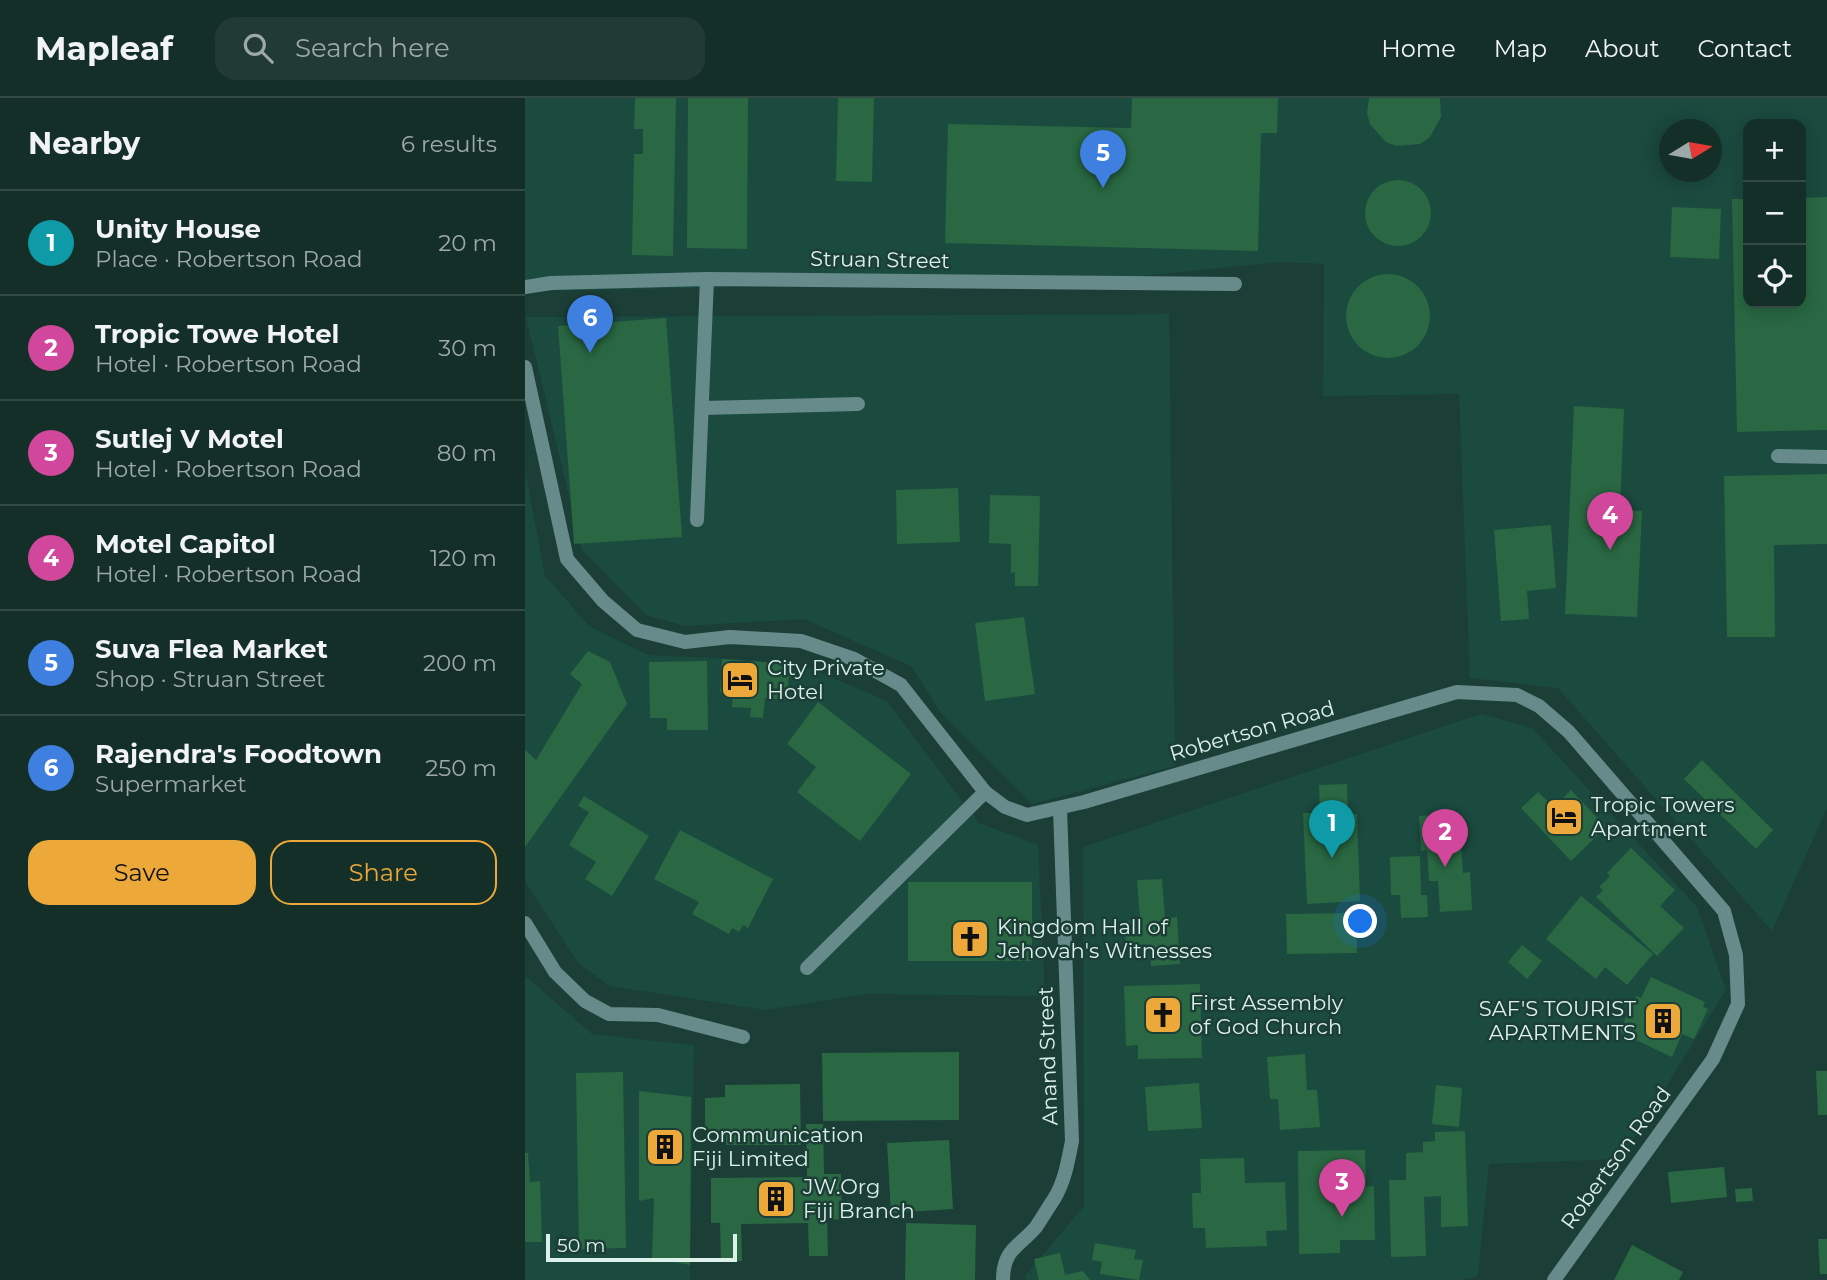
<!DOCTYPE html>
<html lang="en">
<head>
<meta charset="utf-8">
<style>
  :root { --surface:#142f28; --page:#213b34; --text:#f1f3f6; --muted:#9da9a8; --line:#334a45; --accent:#eca93a }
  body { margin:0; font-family:Montserrat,sans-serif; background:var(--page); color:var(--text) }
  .controls { position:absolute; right:21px; top:21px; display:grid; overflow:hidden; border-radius:14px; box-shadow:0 4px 18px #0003 }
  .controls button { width:63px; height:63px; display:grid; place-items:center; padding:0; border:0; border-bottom:2px solid var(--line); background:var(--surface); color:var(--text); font:35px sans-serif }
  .compass { position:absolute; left:1134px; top:21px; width:63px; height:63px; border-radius:50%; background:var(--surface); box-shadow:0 4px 18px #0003; rotate:79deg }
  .scale { position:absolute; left:21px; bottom:18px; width:191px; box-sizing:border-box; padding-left:7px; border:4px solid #ddf1eb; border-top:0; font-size:19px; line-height:24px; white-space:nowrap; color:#ddf1eb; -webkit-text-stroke:5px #1b3f36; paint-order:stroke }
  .you { position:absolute; left:836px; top:824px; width:24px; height:24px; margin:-18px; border:5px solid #fff; border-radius:50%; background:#1a73e8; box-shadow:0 0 0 10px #1a73e833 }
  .badge { display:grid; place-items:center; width:46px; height:46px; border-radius:50%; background:var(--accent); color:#fff; font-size:23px; font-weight:700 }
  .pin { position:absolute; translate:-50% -58px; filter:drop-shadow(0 2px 4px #0008) }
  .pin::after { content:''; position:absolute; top:37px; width:24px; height:21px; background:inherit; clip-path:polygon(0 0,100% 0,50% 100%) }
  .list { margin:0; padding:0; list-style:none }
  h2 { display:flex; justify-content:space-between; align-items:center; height:91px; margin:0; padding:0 28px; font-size:30px }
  h2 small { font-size:23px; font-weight:400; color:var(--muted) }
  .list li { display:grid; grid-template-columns:46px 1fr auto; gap:21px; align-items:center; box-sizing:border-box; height:105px; padding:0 28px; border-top:2px solid var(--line) }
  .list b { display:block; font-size:26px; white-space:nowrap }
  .list p { margin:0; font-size:23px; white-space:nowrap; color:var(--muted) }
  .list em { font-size:23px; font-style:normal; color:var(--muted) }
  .actions { display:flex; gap:14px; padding:21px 28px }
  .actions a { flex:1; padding:16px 0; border:2px solid var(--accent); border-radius:21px; text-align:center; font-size:24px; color:var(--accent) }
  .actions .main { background:var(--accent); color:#111 }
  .icon { flex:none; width:38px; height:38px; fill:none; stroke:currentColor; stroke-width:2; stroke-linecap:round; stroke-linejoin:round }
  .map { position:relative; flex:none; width:1302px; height:1182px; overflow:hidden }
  header { display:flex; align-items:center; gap:42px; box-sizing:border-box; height:98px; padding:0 35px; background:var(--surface); border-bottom:2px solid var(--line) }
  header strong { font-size:33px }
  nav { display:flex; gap:38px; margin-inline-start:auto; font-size:24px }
  .search { width:490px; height:63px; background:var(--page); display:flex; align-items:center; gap:18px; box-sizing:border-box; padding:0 24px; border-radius:21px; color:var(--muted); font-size:26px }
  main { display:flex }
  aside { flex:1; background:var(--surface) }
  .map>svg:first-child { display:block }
  .built { fill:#1b4a3f; fill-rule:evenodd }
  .building { fill:#296842 }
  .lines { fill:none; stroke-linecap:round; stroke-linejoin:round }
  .service { stroke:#668b8a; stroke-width:14 }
  .minor { stroke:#668b8a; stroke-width:14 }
  .labels { text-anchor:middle; stroke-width:5; stroke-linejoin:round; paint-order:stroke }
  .street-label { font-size:21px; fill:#ddf1eb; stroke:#1b3f36 }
  .poi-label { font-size:21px; fill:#ddf1eb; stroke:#1b3f36; text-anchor:start }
</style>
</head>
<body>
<header>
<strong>Mapleaf</strong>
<div class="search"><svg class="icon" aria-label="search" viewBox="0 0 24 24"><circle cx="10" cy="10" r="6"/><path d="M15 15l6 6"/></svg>Search here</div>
<nav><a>Home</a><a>Map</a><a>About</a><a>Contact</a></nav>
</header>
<main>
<aside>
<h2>Nearby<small>6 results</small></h2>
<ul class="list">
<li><span class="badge" style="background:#0f9aa8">1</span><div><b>Unity House</b><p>Place · Robertson Road</p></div><em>20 m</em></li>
<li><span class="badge" style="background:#d1479c">2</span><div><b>Tropic Towe Hotel</b><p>Hotel · Robertson Road</p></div><em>30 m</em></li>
<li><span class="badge" style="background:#d1479c">3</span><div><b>Sutlej V Motel</b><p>Hotel · Robertson Road</p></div><em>80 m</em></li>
<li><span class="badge" style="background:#d1479c">4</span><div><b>Motel Capitol</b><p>Hotel · Robertson Road</p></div><em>120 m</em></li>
<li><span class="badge" style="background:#3f7fe0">5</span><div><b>Suva Flea Market</b><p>Shop · Struan Street</p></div><em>200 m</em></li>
<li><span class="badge" style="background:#3f7fe0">6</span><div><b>Rajendra's Foodtown</b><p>Supermarket</p></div><em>250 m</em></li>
</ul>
<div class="actions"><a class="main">Save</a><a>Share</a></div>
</aside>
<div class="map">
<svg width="1302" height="1182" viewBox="0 0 1302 1182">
  <rect width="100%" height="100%" fill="#1b3f36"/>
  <!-- built -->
  <g class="built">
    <path d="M0 0H1302V710L1247 833 1033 590 945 580 934 296 798 298 799 166 755 164 578 182 0 193ZM1223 26H1276V205H1223ZM1144 32H1186V74H1144Z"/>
    <path d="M644 216 650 668 507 706 416 615 386 568 279 521 160 528 121 517 57 452 1 219Z"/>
    <path d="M0 371 20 478 64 528 123 557 209 561 287 571 362 603 454 725 513 747 520 898 340 896 240 912 85 888 53 865 0 783Z"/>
    <path d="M956 616 1007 630 1172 809 1201 892 1096 1061 964 1066 953 1178 935 1182H501L500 1178 559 1108 558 749Z"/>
    <path d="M0 878 67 936 169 947 165 1182H0Z"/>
  </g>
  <!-- building -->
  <g class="building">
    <path d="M110 0H151L148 158 107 157 109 56H118V31H109Z"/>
    <path d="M163 0H223L222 151 162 150Z"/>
    <path d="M313 0H349L347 84 311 83Z"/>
    <path d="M607 0H753L752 35H736L733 153 420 145 423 26 606 30Z"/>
    <path d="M844 0H915L916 19 905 39 895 46 872 48 861 44 845 26 842 15Z"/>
    <circle cx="873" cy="115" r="33"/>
    <path d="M1302 99V332L1212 334 1207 101H1223V205H1276V100Z"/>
    <path d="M1147 109 1196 111 1194 161 1145 159Z"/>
    <circle cx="863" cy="218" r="42"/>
    <path d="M141 220 157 439 49 446 33 228Z"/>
    <path d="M1049 308 1099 311 1095 412 1117 413 1112 519 1040 516Z"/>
    <path d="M1302 376V446L1249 447 1250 539H1202L1199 378Z"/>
    <path d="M433 390 435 444 372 446 371 392Z"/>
    <path d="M465 397 515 398 513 488H490V474L486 475V446L464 445Z"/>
    <path d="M1026 427 1031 490 1002 493 1004 521 976 523 969 432Z"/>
    <path d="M499 519 510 596 460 603 450 525Z"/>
    <path d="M63 553 85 564 102 606 0 749V652L11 662 57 586 45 576Z"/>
    <path d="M197 561 265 566 262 602 240 600 238 620 225 619 226 610 207 609 208 595 195 594Z"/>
    <path d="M182 563 183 632H142V620H125L124 564Z"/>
    <path d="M293 604 386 676 335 743 272 694 291 669 262 646Z"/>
    <path d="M1177 662 1248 732 1231 751 1159 681Z"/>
    <path d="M822 686 823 716H832L835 803 782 806 778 715H795L794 687Z"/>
    <path d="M1046 692 1081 729 1046 763 996 710 1013 694 1029 709Z"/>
    <path d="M59 698 124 738 87 798 60 781 71 764 44 747 64 714 53 708Z"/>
    <path d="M929 716 931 745 936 744 938 775 945 774 947 812 915 814 913 783H904L902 752 896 753 894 718Z"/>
    <path d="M155 732 248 781 223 830 218 827 214 834 207 830 204 836 167 816 174 804 129 781Z"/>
    <path d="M1106 750 1150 792 1135 808 1159 830 1132 858 1071 799 1078 792 1074 789 1085 778 1082 775Z"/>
    <path d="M895 758 896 797H902L903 819 876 820 875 797H866L865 759Z"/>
    <path d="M637 781 640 820 652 819 655 866 626 868 625 847 601 849 600 823 615 822 612 782Z"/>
    <rect x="383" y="784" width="124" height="79"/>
    <path d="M1056 798 1128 856 1102 887 1080 869 1071 881 1021 841Z"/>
    <path d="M831 815 832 855 762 856 761 816Z"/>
    <path d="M997 847 1017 863 1002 881 983 864Z"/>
    <path d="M1126 879 1180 904 1178 909 1183 911 1169 941 1157 936 1147 959 1094 934 1111 898 1116 900Z"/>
    <path d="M675 886 677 960 613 961V947L601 948 599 888Z"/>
    <path d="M434 954V1022L298 1023 297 955Z"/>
    <path d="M780 956 782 992H792L795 1029 755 1032 753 1001H745L742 959Z"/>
    <path d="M1291 973H1302V1017H1293Z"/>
    <path d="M98 974 101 1150 54 1151 51 975Z"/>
    <path d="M674 985 677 1030 623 1033 620 989Z"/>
    <path d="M275 986 276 1047H201V1035H180V1000L200 999V987Z"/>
    <path d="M911 987 937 990 934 1029 907 1026Z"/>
    <path d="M114 993 166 999 165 1167 127 1160 129 1100 114 1103Z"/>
    <path d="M281 1026H298L299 1076H316L317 1121 302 1122 303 1158H284L283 1125 216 1126 217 1163 196 1164 195 1125H186V1080L282 1079Z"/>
    <path d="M940 1033 943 1128 916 1129V1098L899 1099 901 1158 866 1159 864 1082H881V1055L898 1054V1044L910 1043V1034Z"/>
    <path d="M424 1042 428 1111 366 1115 362 1045Z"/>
    <path d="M840 1052 841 1089 849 1088 850 1142H815V1155L774 1156 773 1053Z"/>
    <path d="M0 1055H3L5 1084 15 1083 17 1144H0Z"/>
    <path d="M719 1060 720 1085 760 1084 762 1132 741 1133 742 1148 681 1150 680 1130H668L667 1095H676L675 1061Z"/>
    <path d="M1199 1069 1202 1099 1146 1105 1143 1074Z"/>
    <path d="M1227 1090 1228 1103 1211 1104 1210 1091Z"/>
    <path d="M381 1125 451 1127 450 1182H380Z"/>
    <path d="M1293 1141H1302V1176H1295Z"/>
    <path d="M570 1145 611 1152 609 1161 618 1162 614 1182 575 1176 577 1164 567 1162Z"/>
    <path d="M1107 1147 1158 1174 1154 1182H1089Z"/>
    <path d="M535 1155 540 1177 558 1173 565 1182H514L509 1161Z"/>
  </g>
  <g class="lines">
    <!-- service -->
    <g class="service">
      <path d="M177 310 333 306"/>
      <path d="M1253 358 1302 359"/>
      <path d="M172 422 182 181"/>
      <path d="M282 870 460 694"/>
    </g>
    <!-- minor -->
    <g class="minor">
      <path d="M0 189 26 185 182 181 710 186"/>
      <path d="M0 269 42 461 78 503 112 532 160 544 205 539 276 543 329 561 376 587 460 694 480 709 502 717 559 704 932 594 992 597 1014 608 1044 634 1199 813 1211 857 1213 906 1188 961 1029 1182"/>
      <path d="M0 825 30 874 60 903 84 916 133 917 218 939"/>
      <path d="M478 1182C478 1151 494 1149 511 1129 517 1120 523 1110 529 1101 540 1083 543 1063 547 1043L535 711"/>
    </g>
  </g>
  <!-- icons -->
  <defs>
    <symbol id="hotel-square" viewBox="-11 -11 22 22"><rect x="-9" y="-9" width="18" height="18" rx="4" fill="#eca93a" stroke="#1b3f36"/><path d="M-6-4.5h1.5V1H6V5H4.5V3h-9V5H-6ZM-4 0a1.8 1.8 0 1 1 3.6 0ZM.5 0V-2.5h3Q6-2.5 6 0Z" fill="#111"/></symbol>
    <symbol id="church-square" viewBox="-11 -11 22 22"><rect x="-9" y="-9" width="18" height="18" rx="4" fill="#eca93a" stroke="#1b3f36"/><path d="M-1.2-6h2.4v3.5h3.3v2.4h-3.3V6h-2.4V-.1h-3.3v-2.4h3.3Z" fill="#111"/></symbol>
    <symbol id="building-square" viewBox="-11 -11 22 22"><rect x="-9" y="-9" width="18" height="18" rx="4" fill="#eca93a" stroke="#1b3f36"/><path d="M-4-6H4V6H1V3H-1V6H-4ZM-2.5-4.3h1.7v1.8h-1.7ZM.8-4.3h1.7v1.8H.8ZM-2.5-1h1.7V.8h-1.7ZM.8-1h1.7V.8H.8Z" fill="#111"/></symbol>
  </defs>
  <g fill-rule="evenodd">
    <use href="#hotel-square" x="193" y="560" width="44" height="44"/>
    <use href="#hotel-square" x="1017" y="697" width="44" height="44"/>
    <use href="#church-square" x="423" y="819" width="44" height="44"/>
    <use href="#church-square" x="616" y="895" width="44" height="44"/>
    <use href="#building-square" x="1116" y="901" width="44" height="44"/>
    <use href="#building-square" x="118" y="1027" width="44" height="44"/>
    <use href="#building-square" x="229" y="1079" width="44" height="44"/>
  </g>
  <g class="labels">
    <!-- street labels -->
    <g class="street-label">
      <text transform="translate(355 162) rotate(1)" y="7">Struan Street</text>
      <text transform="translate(727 633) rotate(-16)" y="7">Robertson Road</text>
      <text transform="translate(523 958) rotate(-92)" y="7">Anand Street</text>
      <text transform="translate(1091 1060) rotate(-54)" y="7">Robertson Road</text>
    </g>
    <!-- poi labels -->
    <g class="poi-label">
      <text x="242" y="577">City Private<tspan x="242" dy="24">Hotel</tspan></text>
      <text x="1066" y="714">Tropic Towers<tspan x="1066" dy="24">Apartment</tspan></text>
      <text x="472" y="836">Kingdom Hall of<tspan x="472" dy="24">Jehovah's Witnesses</tspan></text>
      <text x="665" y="912">First Assembly<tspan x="665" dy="24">of God Church</tspan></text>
      <text x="1111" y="918" text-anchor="end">SAF'S TOURIST<tspan x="1111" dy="24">APARTMENTS</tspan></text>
      <text x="167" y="1044">Communication<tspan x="167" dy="24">Fiji Limited</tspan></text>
      <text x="278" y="1096">JW.Org<tspan x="278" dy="24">Fiji Branch</tspan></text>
    </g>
  </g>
</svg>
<div class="controls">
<button>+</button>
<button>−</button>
<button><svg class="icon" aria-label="locate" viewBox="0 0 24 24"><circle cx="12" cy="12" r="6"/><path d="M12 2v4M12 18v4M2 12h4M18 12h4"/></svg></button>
</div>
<svg class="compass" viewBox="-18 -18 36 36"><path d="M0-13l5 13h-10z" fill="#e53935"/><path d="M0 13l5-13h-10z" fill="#9da9a8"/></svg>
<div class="scale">50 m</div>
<div class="you"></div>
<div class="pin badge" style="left:807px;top:760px;background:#0f9aa8">1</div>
<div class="pin badge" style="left:920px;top:769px;background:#d1479c">2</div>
<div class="pin badge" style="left:817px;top:1119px;background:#d1479c">3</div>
<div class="pin badge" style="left:1085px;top:452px;background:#d1479c">4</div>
<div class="pin badge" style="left:578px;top:90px;background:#3f7fe0">5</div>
<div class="pin badge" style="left:65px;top:255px;background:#3f7fe0">6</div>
</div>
</main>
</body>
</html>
